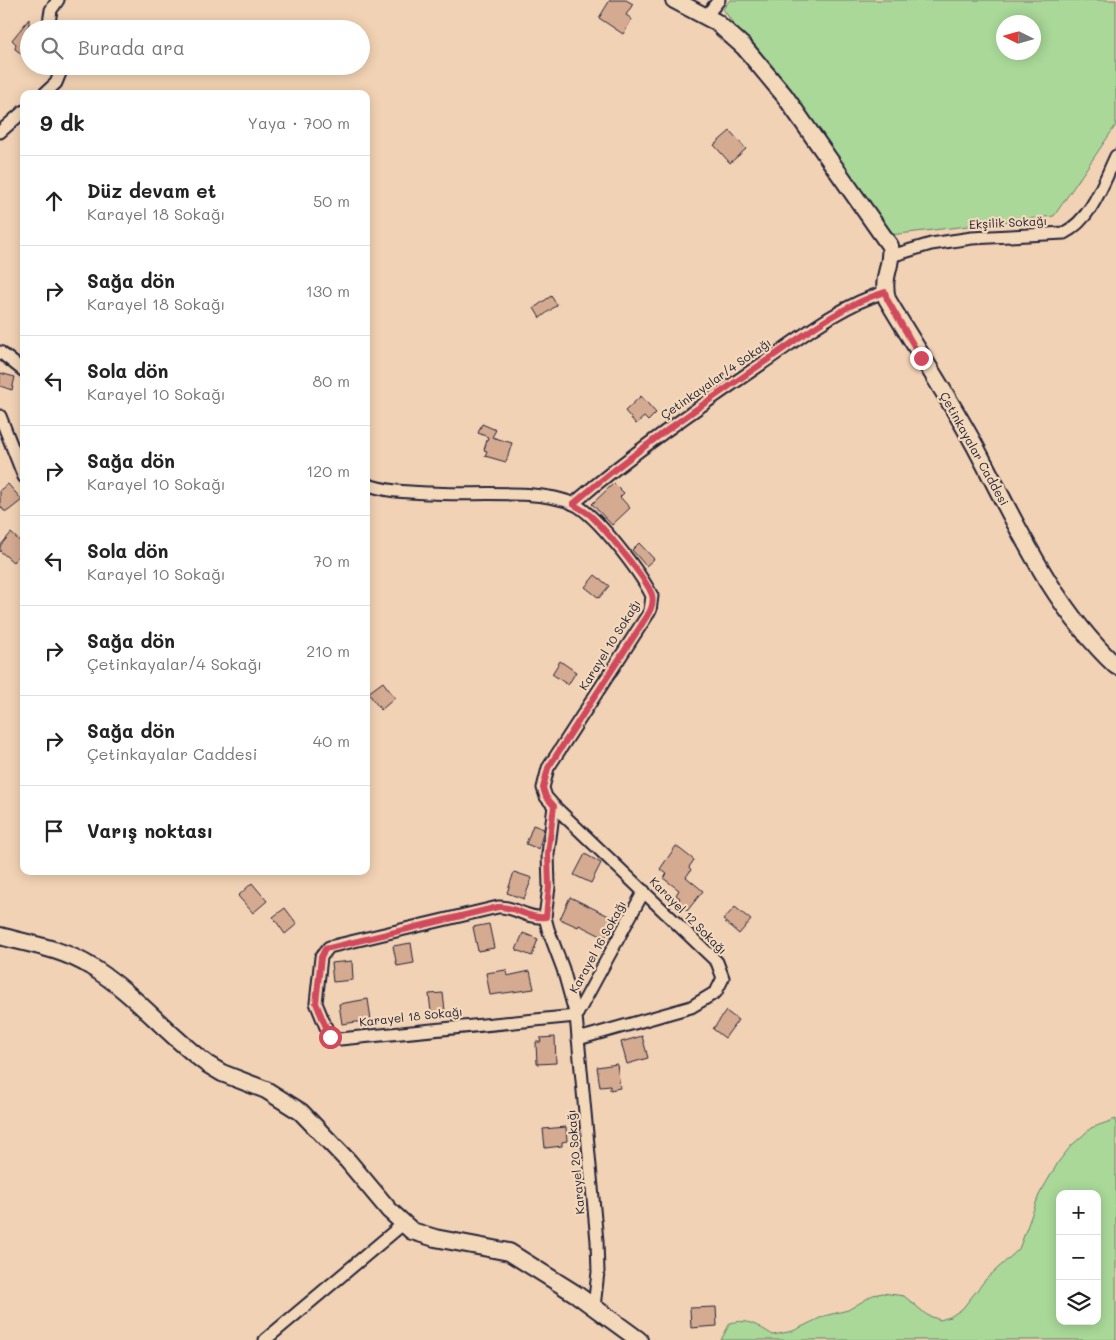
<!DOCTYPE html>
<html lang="tr">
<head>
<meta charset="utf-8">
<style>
  :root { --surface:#fff; --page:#f6f6f6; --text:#222; --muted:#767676; --line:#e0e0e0 }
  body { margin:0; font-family:Mali,sans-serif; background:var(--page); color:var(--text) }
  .controls { position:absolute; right:15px; bottom:15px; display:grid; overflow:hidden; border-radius:10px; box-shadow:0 2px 12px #0003 }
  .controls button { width:45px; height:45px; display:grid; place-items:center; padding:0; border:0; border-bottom:1px solid var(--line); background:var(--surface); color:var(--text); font:25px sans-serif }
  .compass { position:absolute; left:996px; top:15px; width:45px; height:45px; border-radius:50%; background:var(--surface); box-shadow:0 2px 12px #0003; rotate:275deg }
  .stop { position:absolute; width:15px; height:15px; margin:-11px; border:4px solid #d1495b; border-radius:50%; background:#fff }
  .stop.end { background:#d1495b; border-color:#fff; box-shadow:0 1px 5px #0008 }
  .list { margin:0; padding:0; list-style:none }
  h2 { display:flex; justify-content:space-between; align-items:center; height:65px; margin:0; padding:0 20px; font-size:21px }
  h2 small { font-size:16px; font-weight:400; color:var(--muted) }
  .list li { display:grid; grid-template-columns:32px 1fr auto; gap:15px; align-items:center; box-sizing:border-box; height:90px; padding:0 20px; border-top:1px solid var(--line) }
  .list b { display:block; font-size:19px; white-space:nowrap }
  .list p { margin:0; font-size:16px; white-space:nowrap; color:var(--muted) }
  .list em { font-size:16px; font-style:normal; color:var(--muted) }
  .icon { flex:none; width:28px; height:28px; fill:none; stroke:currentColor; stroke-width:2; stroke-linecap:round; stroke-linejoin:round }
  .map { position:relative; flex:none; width:1116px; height:1340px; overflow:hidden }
  .search { position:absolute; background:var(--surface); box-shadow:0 2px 12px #0003; left:20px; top:20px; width:350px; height:55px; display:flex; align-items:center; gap:12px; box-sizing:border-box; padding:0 18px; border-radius:28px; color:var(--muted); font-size:19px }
  .panel { position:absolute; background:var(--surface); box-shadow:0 2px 12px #0003; left:20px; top:90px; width:350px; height:785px; border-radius:10px }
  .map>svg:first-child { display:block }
  .green { fill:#a9d898; stroke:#667d6a; fill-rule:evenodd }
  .building { fill:#d4aa91; stroke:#22223b }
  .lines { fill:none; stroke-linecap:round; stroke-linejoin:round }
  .street-casing { stroke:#22223b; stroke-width:15 }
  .secondary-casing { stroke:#22223b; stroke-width:20 }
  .street { stroke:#f3d8ba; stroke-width:11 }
  .secondary { stroke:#f3d8ba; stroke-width:16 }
  .route { stroke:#d1495b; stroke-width:6 }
  .labels { text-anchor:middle; stroke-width:4.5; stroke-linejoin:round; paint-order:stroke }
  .street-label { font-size:12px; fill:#22223b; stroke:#f3d8ba }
</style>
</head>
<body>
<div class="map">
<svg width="1116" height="1340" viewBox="0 0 1116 1340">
  <rect width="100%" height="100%" fill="#f2d2b4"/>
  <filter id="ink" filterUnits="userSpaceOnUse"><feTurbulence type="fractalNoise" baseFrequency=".02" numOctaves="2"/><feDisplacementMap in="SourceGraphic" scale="10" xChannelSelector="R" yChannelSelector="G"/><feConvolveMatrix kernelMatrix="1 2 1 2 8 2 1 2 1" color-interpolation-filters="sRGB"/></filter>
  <g filter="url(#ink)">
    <!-- green -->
    <g class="green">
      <path d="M730 0H1116V125L1054 216 890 235 823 152 723 9ZM1004 22H1034V52H1004Z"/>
      <path d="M1116 1119V1340H721L730 1323C748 1318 758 1326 773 1335L793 1331 824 1316 848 1310 873 1295 883 1293 904 1296 927 1315 940 1320 950 1317 962 1309 986 1279 1019 1249 1039 1195 1059 1161 1071 1146 1091 1128ZM1060 1194H1097V1321H1060Z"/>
    </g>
    <!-- building -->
    <g class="building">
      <path d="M610 0H626L633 4 626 15 632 19 623 34 599 18Z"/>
      <path d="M29 19V59L15 49 16 44 12 40Z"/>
      <path d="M730 131 746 149 730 163 714 145Z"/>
      <path d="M551 296 557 305 540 318 534 308Z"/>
      <path d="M0 373 15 377 12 390 0 386Z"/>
      <path d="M641 396 656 413 648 421 644 417 636 424 625 411Z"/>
      <path d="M482 424 496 430 492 437 512 443 506 462 485 456 487 451 484 450 488 437 478 433Z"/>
      <path d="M614 483 624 493 620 497 630 508 612 525 592 504Z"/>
      <path d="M8 484 22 500 8 511H4L0 505V490Z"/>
      <path d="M11 533 24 545V550L13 562 0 551V546Z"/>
      <path d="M639 543 654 559 646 566 632 550Z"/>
      <path d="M595 575 609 586 599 598 585 587Z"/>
      <path d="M560 661 576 672 568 685 552 674Z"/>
      <path d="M383 682 395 698 381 710 368 693Z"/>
      <path d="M533 825 544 829 539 849 526 844Z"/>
      <path d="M676 846 694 860 689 867 691 870 686 877 703 891 687 911 677 902 680 898 676 895 679 890 663 878 667 874 660 869Z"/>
      <path d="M585 854 601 863 591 883 574 875Z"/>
      <path d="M514 872 532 878 524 899 507 893Z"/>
      <path d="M252 883 267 901 253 913 238 896Z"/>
      <path d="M570 897 615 919 605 938 579 925 578 927 560 919Z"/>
      <path d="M735 907 751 920 739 934 723 920Z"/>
      <path d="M285 908 297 924 285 934 273 917Z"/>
      <path d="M489 924 494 948 478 951 473 927Z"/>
      <path d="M523 933 538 939 532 956 516 950Z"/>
      <path d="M411 943 414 963 397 966 393 946Z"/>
      <path d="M352 961 353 980 333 982 331 963Z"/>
      <path d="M506 970 507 976 530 971 534 989 490 995 486 973Z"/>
      <path d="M443 993 445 1011 431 1012 429 994Z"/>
      <path d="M368 999 371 1020 342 1024 339 1004Z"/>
      <path d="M726 1011 738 1020 725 1038 713 1029Z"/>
      <path d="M642 1036 648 1058 627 1064 621 1042Z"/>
      <path d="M555 1037 556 1063 537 1064 536 1042H541L540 1038Z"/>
      <path d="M617 1064 620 1088 610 1090V1086L600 1087 597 1067Z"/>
      <path d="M566 1127 567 1141 562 1142V1146L545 1148 543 1129Z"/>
      <path d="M716 1307 717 1326 691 1328 690 1308Z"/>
    </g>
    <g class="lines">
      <defs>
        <g id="street">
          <path d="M706 16 719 0"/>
          <path d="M48 29 51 10 58 0"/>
          <path d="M44 94 56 83 63 66"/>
          <path d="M0 132 24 111"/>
          <path d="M891 256 931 244 972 238 1064 233C1092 219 1103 183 1116 156"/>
          <path d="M0 352 24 371"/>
          <path d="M0 416 24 477"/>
          <path d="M366 484C386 492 409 492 430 493 470 496 538 488 574 504 597 515 640 572 652 596L650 611 548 768 543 788 546 797 554 806 717 962 723 978 716 992 691 1007 578 1039"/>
          <path d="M573 504C632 453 696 409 760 365 800 338 839 306 885 292"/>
          <path d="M554 806 548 854 549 887 545 917 548 929 563 969 576 1016 597 1241 598 1272 594 1307"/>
          <path d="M545 917C526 919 515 906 498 907L329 947 321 957 316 1003 330 1037 340 1039 576 1016"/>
          <path d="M576 1016 644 891"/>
          <path d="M265 1340 403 1224"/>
        </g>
        <g id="secondary">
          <path d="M674 0 716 22 744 47 784 95 890 246C893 267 881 275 887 299 916 348 948 396 975 446 1016 523 1051 605 1116 666"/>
          <path d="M0 936C30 944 63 949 90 966 134 992 166 1034 207 1064L222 1073 266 1090 301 1112 348 1161 389 1210 412 1231 435 1238 509 1252 576 1294 639 1340"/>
        </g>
      </defs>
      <!-- street casing -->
      <use href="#street" class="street-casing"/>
      <!-- secondary casing -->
      <use href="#secondary" class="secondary-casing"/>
      <!-- street -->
      <use href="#street" class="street"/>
      <!-- secondary -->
      <use href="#secondary" class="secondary"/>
    </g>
  </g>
  <g class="lines" filter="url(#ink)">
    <!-- route -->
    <path class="route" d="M330 1037 316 1003 321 957 325 949 498 907C515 906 527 919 546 917L549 887 548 854 554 806 546 797 543 788 548 768 642 624C647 616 655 606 652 595 647 579 603 527 590 515 585 511 579 508 573 504 632 453 696 409 760 365 800 338 839 306 885 292L887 299 921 358"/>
  </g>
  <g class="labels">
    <!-- street labels -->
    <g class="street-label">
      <text transform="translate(1008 223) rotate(-3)" y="4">Ekşilik Sokağı</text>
      <text transform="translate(716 379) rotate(-35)" y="4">Çetinkayalar/4 Sokağı</text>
      <text transform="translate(974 449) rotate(61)" y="4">Çetinkayalar Caddesi</text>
      <text transform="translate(610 645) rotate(-58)" y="4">Karayel 10 Sokağı</text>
      <text transform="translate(688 916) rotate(45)" y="4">Karayel 12 Sokağı</text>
      <text transform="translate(598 947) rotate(-61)" y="4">Karayel 16 Sokağı</text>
      <text transform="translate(411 1017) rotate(-6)" y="4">Karayel 18 Sokağı</text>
      <text transform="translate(576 1162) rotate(-95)" y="4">Karayel 20 Sokağı</text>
    </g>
  </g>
</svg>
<div class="controls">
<button>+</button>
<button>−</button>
<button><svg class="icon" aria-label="layers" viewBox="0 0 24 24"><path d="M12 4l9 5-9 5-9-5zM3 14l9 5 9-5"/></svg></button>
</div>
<svg class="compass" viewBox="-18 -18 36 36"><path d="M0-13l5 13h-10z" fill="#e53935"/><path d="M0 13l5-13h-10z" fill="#767676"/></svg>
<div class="stop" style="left:330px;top:1037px"></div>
<div class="stop end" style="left:921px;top:358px"></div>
<div class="search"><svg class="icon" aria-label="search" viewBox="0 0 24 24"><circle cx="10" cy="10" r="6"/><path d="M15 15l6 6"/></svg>Burada ara</div>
<section class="panel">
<h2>9 dk<small>Yaya · 700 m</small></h2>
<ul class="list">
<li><svg class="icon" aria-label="ahead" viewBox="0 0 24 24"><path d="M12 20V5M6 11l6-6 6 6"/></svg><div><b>Düz devam et</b><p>Karayel 18 Sokağı</p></div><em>50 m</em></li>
<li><svg class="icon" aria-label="right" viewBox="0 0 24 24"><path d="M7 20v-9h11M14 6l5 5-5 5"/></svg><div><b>Sağa dön</b><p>Karayel 18 Sokağı</p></div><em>130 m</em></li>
<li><svg class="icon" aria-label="left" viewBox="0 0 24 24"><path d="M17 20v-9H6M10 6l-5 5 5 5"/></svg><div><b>Sola dön</b><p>Karayel 10 Sokağı</p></div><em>80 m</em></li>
<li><svg class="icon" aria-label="right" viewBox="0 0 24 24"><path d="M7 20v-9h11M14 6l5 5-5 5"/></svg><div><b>Sağa dön</b><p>Karayel 10 Sokağı</p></div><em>120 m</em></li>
<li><svg class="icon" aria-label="left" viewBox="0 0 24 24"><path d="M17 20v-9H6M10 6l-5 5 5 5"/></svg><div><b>Sola dön</b><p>Karayel 10 Sokağı</p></div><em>70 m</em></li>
<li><svg class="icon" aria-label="right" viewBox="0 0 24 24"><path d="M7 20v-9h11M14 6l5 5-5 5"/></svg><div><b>Sağa dön</b><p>Çetinkayalar/4 Sokağı</p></div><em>210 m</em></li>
<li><svg class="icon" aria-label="right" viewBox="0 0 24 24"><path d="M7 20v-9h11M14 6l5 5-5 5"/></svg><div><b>Sağa dön</b><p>Çetinkayalar Caddesi</p></div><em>40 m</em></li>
<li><svg class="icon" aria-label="arrive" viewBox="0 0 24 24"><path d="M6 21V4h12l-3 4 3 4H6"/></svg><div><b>Varış noktası</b></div></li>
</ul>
</section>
</div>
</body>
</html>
